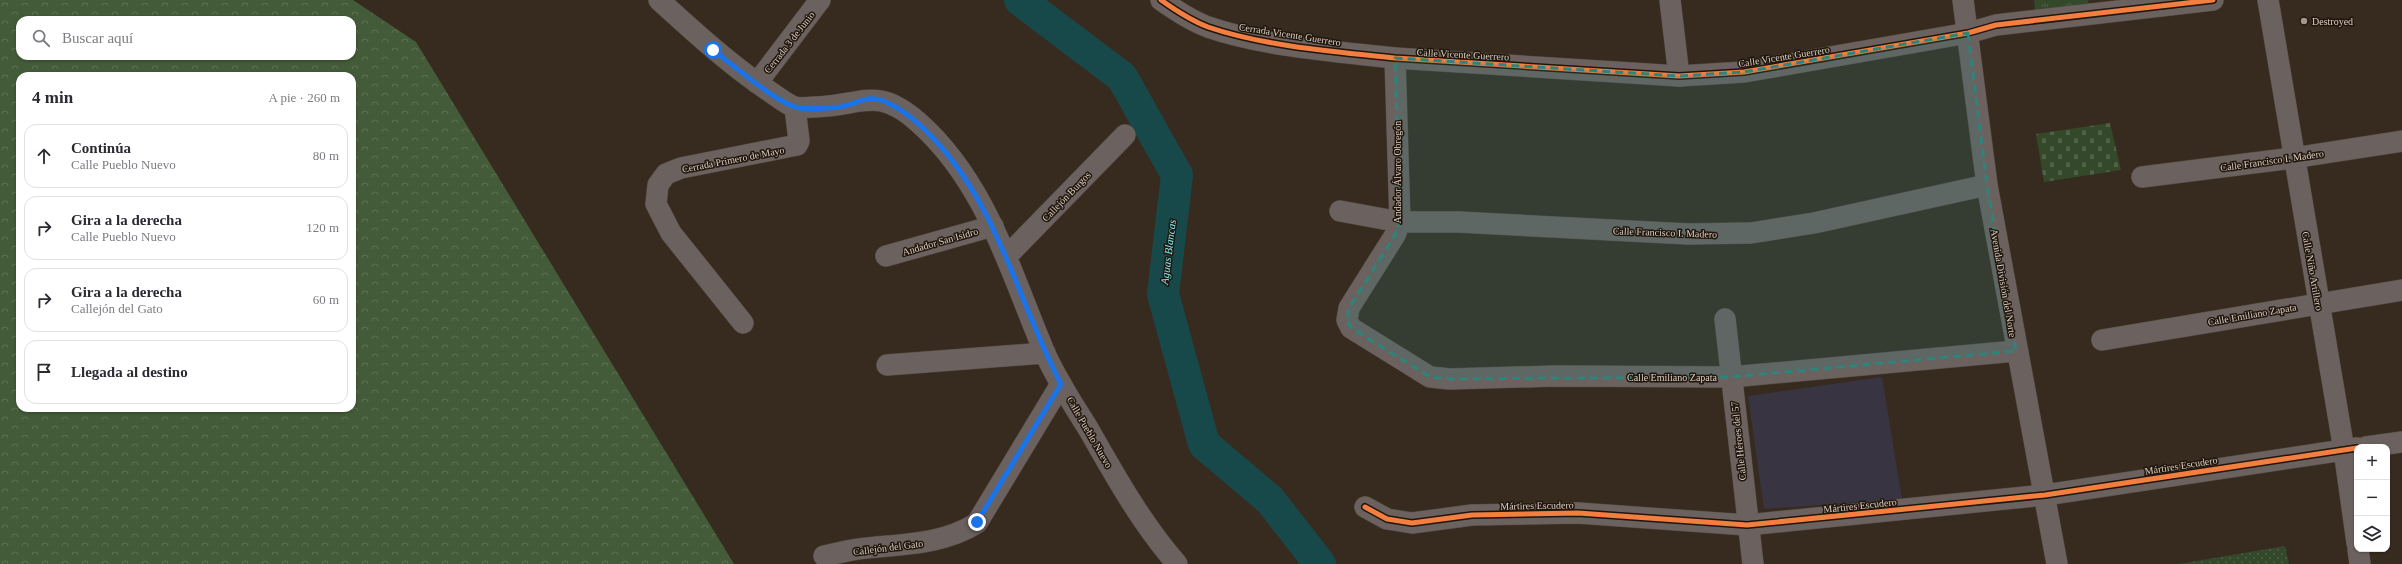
<!DOCTYPE html>
<html lang="es">
<head>
<meta charset="utf-8">
<style>
  :root { --surface:#fff; --page:#f7f7f7; --text:#2b2b33; --muted:#7c7c81; --line:#e1e1e2 }
  body { margin:0; font-family:Georgia,serif; background:var(--page); color:var(--text) }
  .controls { position:absolute; right:12px; bottom:12px; display:grid; overflow:hidden; border-radius:8px; box-shadow:0 1px 3px #0004 }
  .controls button { width:36px; height:36px; display:grid; place-items:center; padding:0; border:0; border-bottom:1px solid var(--line); background:var(--surface); color:var(--text); font:20px sans-serif }
  .stop { position:absolute; width:12px; height:12px; margin:-9px; border:3px solid #1a73e8; border-radius:50%; background:#fff }
  .stop.end { background:#1a73e8; border-color:#fff; box-shadow:0 1px 4px #0008 }
  .list { margin:0; padding:0; list-style:none }
  h2 { display:flex; justify-content:space-between; align-items:center; height:52px; margin:0; padding:0 16px; font-size:17px }
  h2 small { font-size:13px; font-weight:400; color:var(--muted) }
  .list li { display:grid; grid-template-columns:26px 1fr auto; gap:12px; align-items:center; box-sizing:border-box; height:64px; margin:0 8px 8px; padding:0 8px; border:1px solid var(--line); border-radius:12px }
  .list b { display:block; font-size:15px; white-space:nowrap }
  .list p { margin:0; font-size:13px; white-space:nowrap; color:var(--muted) }
  .list em { font-size:13px; font-style:normal; color:var(--muted) }
  .icon { flex:none; width:22px; height:22px; fill:none; stroke:currentColor; stroke-width:2; stroke-linecap:round; stroke-linejoin:round }
  .map { position:relative; flex:none; width:2402px; height:564px; overflow:hidden }
  .search { position:absolute; background:var(--surface); box-shadow:0 1px 3px #0004; left:16px; top:16px; width:340px; height:44px; display:flex; align-items:center; gap:10px; box-sizing:border-box; padding:0 14px; border-radius:12px; color:var(--muted); font-size:15px }
  .panel { position:absolute; background:var(--surface); box-shadow:0 1px 3px #0004; left:16px; top:72px; width:340px; height:340px; border-radius:12px }
  .map>svg:first-child { display:block }
  .education { fill:#393441 }
  .grass { fill:url(#grass-dots) }
  .forest { fill:url(#forest-crowns); fill-rule:evenodd }
  .cemetery { fill:url(#cemetery-stones) }
  .park { fill:url(#park-tufts) }
  .lines { fill:none; stroke-linecap:round; stroke-linejoin:round }
  .river { stroke:#18494a; stroke-width:32 }
  .street-casing { stroke:#53493f; stroke-width:22 }
  .street { stroke:#6b615e; stroke-width:21 }
  .cycleway-casing { stroke:#20160d; stroke-width:8 }
  .cycleway { stroke:#f27e40; stroke-width:5 }
  .route { stroke:#1a73e8; stroke-width:5 }
  .marked { fill:#2e847b; fill-opacity:0.2; stroke:#2e847b; stroke-width:3; stroke-dasharray:8 5; stroke-linejoin:round }
  .poi-dot { fill:#a4968b; stroke:#20160d; stroke-width:1.5 }
  .labels { text-anchor:middle; stroke-width:3; stroke-linejoin:round; paint-order:stroke }
  .poi-label { font-size:10px; fill:#ded0c4; stroke:#20160d; text-anchor:start }
  .street-label { font-size:10px; fill:#ded0c4; stroke:#20160d }
  .water-label { font-size:11px; font-style:italic; fill:#82edf1; stroke:#20160d }
</style>
</head>
<body>
<div class="map">
<svg width="2402" height="564" viewBox="0 0 2402 564">
  <defs>
    <pattern id="grass-dots" width="8" height="8" patternUnits="userSpaceOnUse"><rect width="8" height="8" fill="#34482a"/><path d="M2 2h.1M6 6h.1" fill="none" stroke="#516147" stroke-width="1.8" stroke-linecap="round"/></pattern>
    <pattern id="forest-crowns" width="20" height="18" patternUnits="userSpaceOnUse"><rect width="20" height="18" fill="#435b38"/><path d="M2 6a3 3 0 1 1 6 0M12 15a3 3 0 1 1 6 0" fill="none" stroke="#5e7253"/></pattern>
    <pattern id="cemetery-stones" width="16" height="16" patternUnits="userSpaceOnUse"><rect width="16" height="16" fill="#34482a"/><path d="M2 7V4a2 2 0 0 1 4 0v3zM10 15v-3a2 2 0 0 1 4 0v3z" fill="#516147"/></pattern>
    <pattern id="park-tufts" width="24" height="20" patternUnits="userSpaceOnUse"><rect width="24" height="20" fill="#34482a"/><path d="M3 7l-1-3M5 7V3M7 7l1-3M15 17l-1-3M17 17v-4M19 17l1-3" fill="none" stroke="#516147"/></pattern>
  </defs>
  <rect width="100%" height="100%" fill="#372b20"/>
  <!-- education -->
  <path class="education" d="M1882 377 1902 499 1764 509 1748 396Z"/>
  <!-- grass -->
  <path class="grass" d="M2285 546 2289 564H2179Z"/>
  <!-- forest -->
  <path class="forest" d="M0 0H353L416 42 734 564H0ZM20 20H352V56H20ZM20 76H352V408H20Z"/>
  <!-- cemetery -->
  <path class="cemetery" d="M2110 123 2121 170 2044 182 2036 134Z"/>
  <!-- park -->
  <path class="park" d="M2034 0H2088L2089 9 2035 11Z"/>
  <g class="lines">
    <!-- river -->
    <path class="river" d="M1020 0 1122 77 1177 175 1163 294 1204 444 1270 500 1320 564"/>
    <defs>
      <g id="street">
        <path d="M659 0C693 31 728 63 766 89 775 95 785 103 794 107 800 109 809 107 815 107 862 106 876 85 918 122 986 182 1010 271 1044 351 1056 379 1073 404 1089 430 1115 476 1142 524 1177 564"/>
        <path d="M1161 0C1175 10 1192 21 1208 27 1263 46 1337 52 1395 58L1679 76 1744 72 1968 33 1996 25 2213 0"/>
        <path d="M1670 0 1679 76"/>
        <path d="M1963 0 1987 185 2057 564"/>
        <path d="M2268 0 2344 450 2357 543"/>
        <path d="M1395 58 1400 222 1395 235 1349 308 1347 320 1351 328 1430 377 1450 379 1557 376 1731 377 2016 351"/>
        <path d="M757 83 820 0"/>
        <path d="M2142 177 2293 158 2402 141"/>
        <path d="M1340 211 1400 222H1459L1688 234 1751 233 1814 223 1987 185"/>
        <path d="M886 256 993 226"/>
        <path d="M1007 256 1125 135"/>
        <path d="M1725 319 1753 564"/>
        <path d="M743 323 671 233 656 204 658 185 666 174 681 168 797 145 799 141 795 107"/>
        <path d="M2102 340 2402 290"/>
        <path d="M887 365 1045 353"/>
        <path d="M2366 447 2402 442"/>
        <path d="M1365 507 1387 519 1412 523 1472 515 1578 513 1747 525 2045 495 2357 448"/>
        <path d="M2358 549 2360 564"/>
        <path d="M824 556C838 553 853 549 867 548 905 544 944 544 977 523L1061 384"/>
      </g>
    </defs>
    <!-- street casing -->
    <use href="#street" class="street-casing"/>
    <!-- street -->
    <use href="#street" class="street"/>
    <defs>
      <g id="cycleway">
        <path d="M1161 0C1175 10 1192 21 1208 27 1263 46 1337 52 1395 58L1679 76 1744 72 1968 33 1996 25 2213 0"/>
        <path d="M1365 507 1387 519 1412 523 1472 515 1578 513 1747 525 2045 495 2357 448"/>
      </g>
    </defs>
    <!-- cycleway casing -->
    <use href="#cycleway" class="cycleway-casing"/>
    <!-- cycleway -->
    <use href="#cycleway" class="cycleway"/>
  </g>
  <g class="lines">
    <!-- route -->
    <path class="route" d="M713 50C733 65 772 99 795 107 803 110 831 108 840 107 854 105 867 95 881 100 902 108 918 122 934 139 999 208 1018 302 1061 384L977 522"/>
  </g>
  <!-- marked area -->
  <path class="marked" d="M1968 33 1987 185 2016 351 1731 377 1450 379 1430 377 1351 328 1347 320 1349 308 1395 235 1400 222 1395 58 1679 76 1744 72Z"/>
  <!-- markers -->
  <circle class="poi-dot" cx="2304" cy="21" r="4"/>
  <g class="labels">
    <!-- poi labels -->
    <g class="poi-label">
      <text x="2312" y="25">Destroyed</text>
    </g>
    <!-- street labels -->
    <g class="street-label">
      <text transform="translate(1290 34) rotate(9)" y="4">Cerrada Vicente Guerrero</text>
      <text transform="translate(789 42) rotate(-52)" y="4">Cerrada 3 de Junio</text>
      <text transform="translate(1463 54) rotate(3)" y="4">Calle Vicente Guerrero</text>
      <text transform="translate(1784 56) rotate(-9)" y="4">Calle Vicente Guerrero</text>
      <text transform="translate(733 159) rotate(-11)" y="4">Cerrada Primero de Mayo</text>
      <text transform="translate(2272 160) rotate(-8)" y="4">Calle Francisco I. Madero</text>
      <text transform="translate(1397 172) rotate(-90)" y="4">Andador Álvaro Obregón</text>
      <text transform="translate(1066 196) rotate(-46)" y="4">Callejón Burgos</text>
      <text transform="translate(1665 232) rotate(2)" y="4">Calle Francisco I. Madero</text>
      <text transform="translate(940 241) rotate(-16)" y="4">Andador San Isidro</text>
      <text transform="translate(2313 271) rotate(80)" y="4">Calle Niño Artillero</text>
      <text transform="translate(2004 283) rotate(80)" y="4">Avenida División del Norte</text>
      <text transform="translate(2252 314) rotate(-10)" y="4">Calle Emiliano Zapata</text>
      <text x="1672" y="381">Calle Emiliano Zapata</text>
      <text transform="translate(1090 432) rotate(60)" y="4">Calle Pueblo Nuevo</text>
      <text transform="translate(1738 441) rotate(-96)" y="4">Calle Héroes del 57</text>
      <text transform="translate(2181 465) rotate(-9)" y="4">Mártires Escudero</text>
      <text transform="translate(1537 505) rotate(-1)" y="4">Mártires Escudero</text>
      <text transform="translate(1860 505) rotate(-6)" y="4">Mártires Escudero</text>
      <text transform="translate(888 547) rotate(-7)" y="4">Callejón del Gato</text>
    </g>
    <!-- water labels -->
    <g class="water-label">
      <text transform="translate(1168 252) rotate(-83)" y="4">Aguas Blancas</text>
    </g>
  </g>
</svg>
<div class="controls">
<button>+</button>
<button>−</button>
<button><svg class="icon" aria-label="layers" viewBox="0 0 24 24"><path d="M12 4l9 5-9 5-9-5zM3 14l9 5 9-5"/></svg></button>
</div>
<div class="stop" style="left:713px;top:50px"></div>
<div class="stop end" style="left:977px;top:522px"></div>
<div class="search"><svg class="icon" aria-label="search" viewBox="0 0 24 24"><circle cx="10" cy="10" r="6"/><path d="M15 15l6 6"/></svg>Buscar aquí</div>
<section class="panel">
<h2>4 min<small>A pie · 260 m</small></h2>
<ul class="list">
<li><svg class="icon" aria-label="ahead" viewBox="0 0 24 24"><path d="M12 20V5M6 11l6-6 6 6"/></svg><div><b>Continúa</b><p>Calle Pueblo Nuevo</p></div><em>80 m</em></li>
<li><svg class="icon" aria-label="right" viewBox="0 0 24 24"><path d="M7 20v-9h11M14 6l5 5-5 5"/></svg><div><b>Gira a la derecha</b><p>Calle Pueblo Nuevo</p></div><em>120 m</em></li>
<li><svg class="icon" aria-label="right" viewBox="0 0 24 24"><path d="M7 20v-9h11M14 6l5 5-5 5"/></svg><div><b>Gira a la derecha</b><p>Callejón del Gato</p></div><em>60 m</em></li>
<li><svg class="icon" aria-label="arrive" viewBox="0 0 24 24"><path d="M6 21V4h12l-3 4 3 4H6"/></svg><div><b>Llegada al destino</b></div></li>
</ul>
</section>
</div>
</body>
</html>
